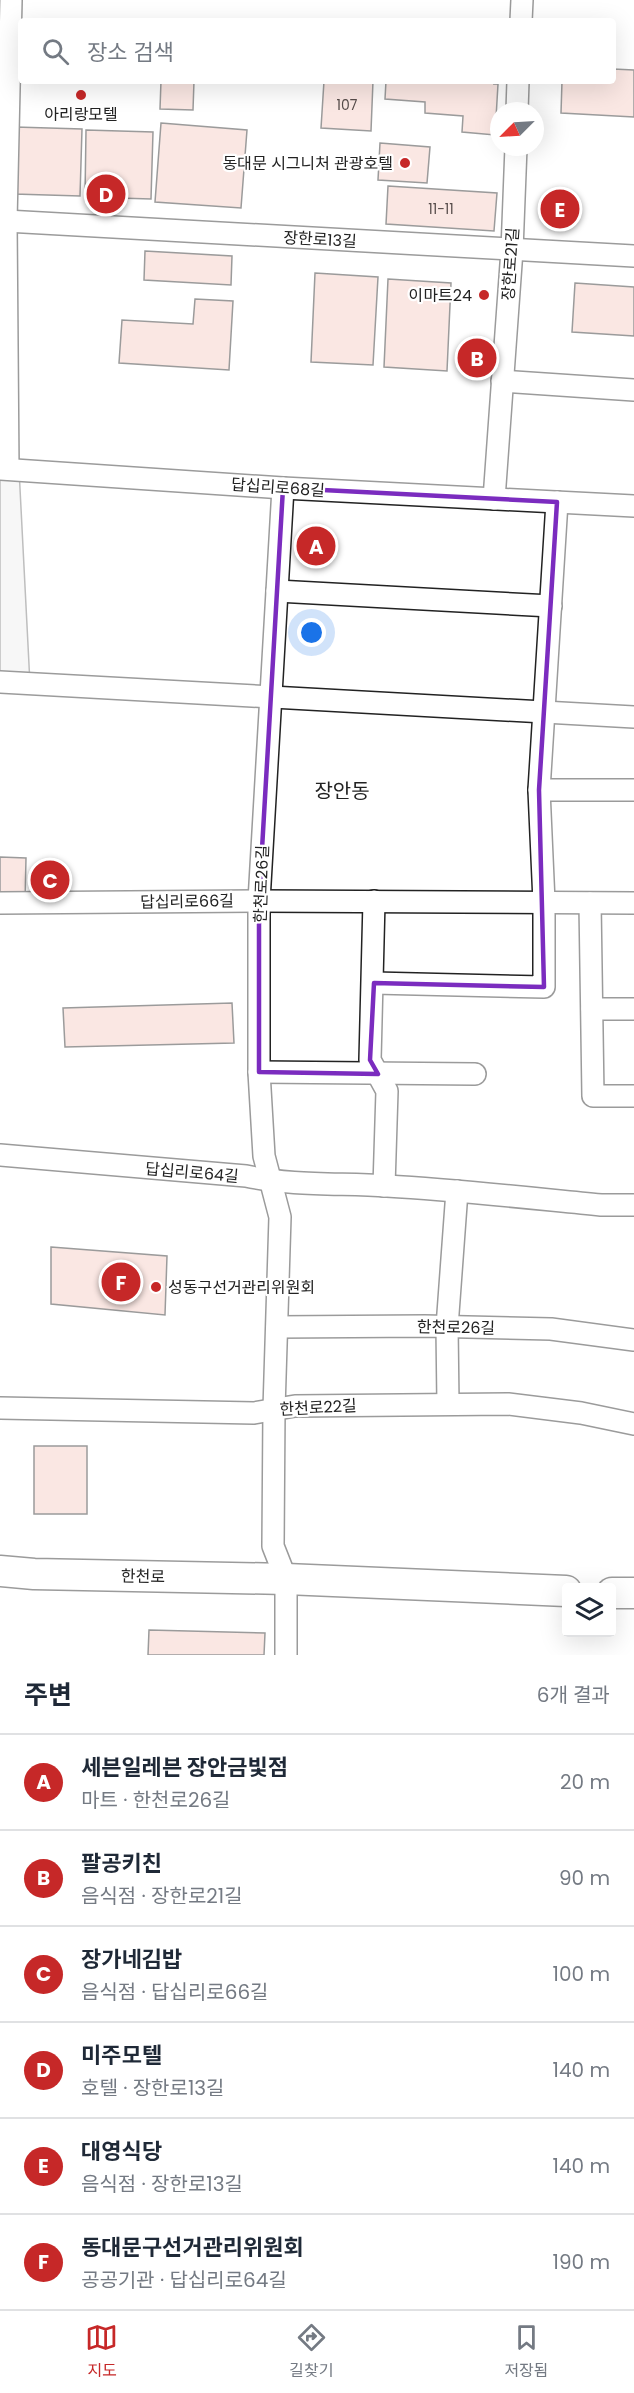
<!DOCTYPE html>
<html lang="ko">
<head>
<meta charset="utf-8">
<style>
  :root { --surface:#fff; --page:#f6f6f7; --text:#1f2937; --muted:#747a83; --line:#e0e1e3; --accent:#c62828 }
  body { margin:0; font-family:Poppins,"Noto Sans KR",sans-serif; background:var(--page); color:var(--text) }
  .controls { position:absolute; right:18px; bottom:18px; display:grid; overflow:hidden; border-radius:6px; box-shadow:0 6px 24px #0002 }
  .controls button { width:54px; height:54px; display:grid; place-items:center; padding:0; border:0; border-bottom:2px solid var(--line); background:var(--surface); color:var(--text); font:30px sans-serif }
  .compass { position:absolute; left:490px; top:102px; width:54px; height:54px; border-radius:50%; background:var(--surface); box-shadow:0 6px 24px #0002; rotate:246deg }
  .you { position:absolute; left:312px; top:633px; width:21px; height:21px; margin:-15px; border:4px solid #fff; border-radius:50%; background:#1a73e8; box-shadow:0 0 0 9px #1a73e833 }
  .badge { display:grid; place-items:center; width:39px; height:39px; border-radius:50%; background:var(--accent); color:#fff; font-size:20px; font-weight:700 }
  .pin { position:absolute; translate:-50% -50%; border:3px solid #fff; box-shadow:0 2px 6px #0006 }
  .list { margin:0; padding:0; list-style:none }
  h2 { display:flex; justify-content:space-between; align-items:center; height:78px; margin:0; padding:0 24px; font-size:26px }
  h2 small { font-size:20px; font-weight:400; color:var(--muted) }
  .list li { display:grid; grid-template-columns:39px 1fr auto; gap:18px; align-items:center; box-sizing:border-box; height:96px; padding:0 24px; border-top:2px solid var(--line) }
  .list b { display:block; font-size:22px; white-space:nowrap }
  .list p { margin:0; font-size:20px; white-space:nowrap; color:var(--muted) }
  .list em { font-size:20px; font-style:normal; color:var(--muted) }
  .icon { flex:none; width:33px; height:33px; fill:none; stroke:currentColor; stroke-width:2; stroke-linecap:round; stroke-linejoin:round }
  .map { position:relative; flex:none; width:634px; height:1655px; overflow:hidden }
  .search { position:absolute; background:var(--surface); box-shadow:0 6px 24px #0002; left:18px; right:18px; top:18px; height:66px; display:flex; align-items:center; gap:15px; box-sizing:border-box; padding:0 21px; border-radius:6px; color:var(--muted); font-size:22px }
  .sheet { height:654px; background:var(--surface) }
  nav { display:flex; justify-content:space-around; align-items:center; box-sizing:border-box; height:84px; border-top:2px solid var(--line); background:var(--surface); font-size:16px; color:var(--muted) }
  nav a { display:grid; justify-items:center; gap:3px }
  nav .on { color:var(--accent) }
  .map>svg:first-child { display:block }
  .green { fill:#eee; stroke:#6f6f6f; stroke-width:1.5 }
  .building { fill:#f3c9c0; stroke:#222; stroke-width:1.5 }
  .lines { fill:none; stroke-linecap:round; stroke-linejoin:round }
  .street-casing { stroke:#222; stroke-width:24 }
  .secondary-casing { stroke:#222; stroke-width:33 }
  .street { stroke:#fff; stroke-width:21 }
  .secondary { stroke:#fff; stroke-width:30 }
  .marked { fill:none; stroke:#7b2cbf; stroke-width:4.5; stroke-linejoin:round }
  .poi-dot { fill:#c62828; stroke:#fff; stroke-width:2 }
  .labels { text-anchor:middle; stroke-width:4.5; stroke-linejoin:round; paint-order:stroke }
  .number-label { font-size:14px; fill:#564c4a }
  .poi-label { font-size:16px; fill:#222; stroke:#fff; text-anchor:end }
  .street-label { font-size:16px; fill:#222; stroke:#fff }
  .quarter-label { font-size:20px; fill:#222; stroke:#fff }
</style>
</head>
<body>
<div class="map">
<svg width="634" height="1655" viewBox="0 0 634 1655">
  <rect width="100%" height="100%" fill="#fff"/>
  <!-- green -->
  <path class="green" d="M0 469H19L30 684 0 682Z"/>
  <!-- building -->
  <g class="building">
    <path d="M613 69 634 70V117L561 113 562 81H613Z"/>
    <path d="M161 81H194L193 110 160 109Z"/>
    <path d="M324 81H373L371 131 321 128Z"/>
    <path d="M386 81H495L494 84H498L495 135 462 132 463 116 425 113V102L385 99Z"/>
    <path d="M161 123 247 130 241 208 155 202Z"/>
    <path d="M15 127 82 129 80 196 14 194Z"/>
    <path d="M86 130 153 132 151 199 85 197Z"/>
    <path d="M380 143 430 147 427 183 378 180Z"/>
    <path d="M388 186 497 193 494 231 386 224Z"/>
    <path d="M145 251 232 256 231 285 144 280Z"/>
    <path d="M315 273 378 277 373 365 311 362Z"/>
    <path d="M388 279 451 283 447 371 384 367Z"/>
    <path d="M575 283 634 287V336L572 332Z"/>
    <path d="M195 299 233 301 229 370 119 363 122 320 193 324Z"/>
    <path d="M0 857 26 858 25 902 0 903Z"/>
    <path d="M232 1003 234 1043 65 1047 63 1008Z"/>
    <path d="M51 1247 167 1256 165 1315 51 1304Z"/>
    <rect x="34" y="1446" width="53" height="68"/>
    <path d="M149 1630 265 1633 264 1655H148Z"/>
  </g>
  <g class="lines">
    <defs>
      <g id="street">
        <path d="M521 21 522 0"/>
        <path d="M517 111 518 81"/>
        <path d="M6 221 634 256"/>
        <path d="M502 381 634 390"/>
        <path d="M0 469 283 488 634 506"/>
        <path d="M8 469 6 221 11 0"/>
        <path d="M283 488 259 901V1072L264 1156 280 1217 274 1409 273 1546 286 1579V1655"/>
        <path d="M494 499 512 250 516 147"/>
        <path d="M277 591 551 606"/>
        <path d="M0 682 634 717"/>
        <path d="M539 790H634"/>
        <path d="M374 901 370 1060 387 1091 384 1186"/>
        <path d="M0 903 259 901 634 903"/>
        <path d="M590 903 593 1096H634"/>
        <path d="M374 983 544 987V902L539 790 557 502"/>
        <path d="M592 1009H634"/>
        <path d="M259 1072 475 1074"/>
        <path d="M0 1155 246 1176C293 1186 339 1183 387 1186 458 1190 529 1198 601 1205H634"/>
        <path d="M277 1327 425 1326 551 1329 634 1340"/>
        <path d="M448 1404 447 1327 457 1191"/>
        <path d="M0 1408 254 1413 295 1406 508 1404 581 1413 634 1424"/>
      </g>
      <g id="secondary">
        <path d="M0 1571 34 1574 286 1579 566 1591"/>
        <path d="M612 1593H634"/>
      </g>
    </defs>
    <!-- street casing -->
    <use href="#street" class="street-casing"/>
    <!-- secondary casing -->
    <use href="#secondary" class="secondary-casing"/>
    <!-- street -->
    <use href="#street" class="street"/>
    <!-- secondary -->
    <use href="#secondary" class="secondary"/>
  </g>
  <!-- marked area -->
  <path d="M0 0H634V1655H0ZM283 488 557 502 539 790 544 987 374 983 370 1060 378 1074 259 1072V901Z" fill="#fff" fill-opacity=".55" fill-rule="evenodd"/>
  <path class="marked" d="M283 488 557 502 539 790 544 987 374 983 370 1060 378 1074 259 1072V901Z"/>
  <!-- markers -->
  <g class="poi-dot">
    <circle cx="81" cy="95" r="6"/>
    <circle cx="405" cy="163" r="6"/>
    <circle cx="484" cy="295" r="6"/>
    <circle cx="156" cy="1287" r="6"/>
  </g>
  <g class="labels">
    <!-- number labels -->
    <g class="number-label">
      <text x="347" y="110">107</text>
      <text x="441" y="214">11-11</text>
    </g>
    <!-- poi labels -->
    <g class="poi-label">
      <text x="81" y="120" text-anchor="middle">아리랑모텔</text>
      <text x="393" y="169">동대문 시그니처 관광호텔</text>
      <text x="472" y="301">이마트24</text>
      <text x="168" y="1293" text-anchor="start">성동구선거관리위원회</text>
    </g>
    <!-- street labels -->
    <g class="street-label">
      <text transform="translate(320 239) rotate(3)" y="6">장한로13길</text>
      <text transform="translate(510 264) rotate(-86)" y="6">장한로21길</text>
      <text transform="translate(278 487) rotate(4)" y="6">답십리로68길</text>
      <text transform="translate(261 884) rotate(-88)" y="6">한천로26길</text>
      <text transform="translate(187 901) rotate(-1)" y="6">답십리로66길</text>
      <text transform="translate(192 1172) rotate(5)" y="6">답십리로64길</text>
      <text transform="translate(456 1327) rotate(1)" y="6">한천로26길</text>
      <text transform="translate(318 1407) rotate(-3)" y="6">한천로22길</text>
      <text transform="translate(143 1576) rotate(1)" y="6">한천로</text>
    </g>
    <!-- quarter labels -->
    <g class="quarter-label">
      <text x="342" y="798">장안동</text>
    </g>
  </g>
</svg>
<div class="controls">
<button><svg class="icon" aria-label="layers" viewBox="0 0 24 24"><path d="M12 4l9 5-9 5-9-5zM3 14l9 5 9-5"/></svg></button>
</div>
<svg class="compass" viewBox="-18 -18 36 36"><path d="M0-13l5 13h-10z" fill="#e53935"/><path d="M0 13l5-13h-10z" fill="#747a83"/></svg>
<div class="you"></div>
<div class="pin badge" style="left:316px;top:546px">A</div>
<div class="pin badge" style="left:477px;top:358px">B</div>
<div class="pin badge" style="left:50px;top:880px">C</div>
<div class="pin badge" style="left:106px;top:194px">D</div>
<div class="pin badge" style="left:560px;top:209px">E</div>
<div class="pin badge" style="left:121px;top:1282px">F</div>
<div class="search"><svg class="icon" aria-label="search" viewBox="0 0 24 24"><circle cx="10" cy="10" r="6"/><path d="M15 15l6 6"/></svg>장소 검색</div>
</div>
<section class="sheet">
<h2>주변<small>6개 결과</small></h2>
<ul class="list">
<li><span class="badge">A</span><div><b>세븐일레븐 장안금빛점</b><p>마트 · 한천로26길</p></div><em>20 m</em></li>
<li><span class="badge">B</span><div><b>팔공키친</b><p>음식점 · 장한로21길</p></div><em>90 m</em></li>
<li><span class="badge">C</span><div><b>장가네김밥</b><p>음식점 · 답십리로66길</p></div><em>100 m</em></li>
<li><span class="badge">D</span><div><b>미주모텔</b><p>호텔 · 장한로13길</p></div><em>140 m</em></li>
<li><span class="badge">E</span><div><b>대영식당</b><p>음식점 · 장한로13길</p></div><em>140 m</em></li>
<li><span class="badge">F</span><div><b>동대문구선거관리위원회</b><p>공공기관 · 답십리로64길</p></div><em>190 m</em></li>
</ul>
</section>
<nav>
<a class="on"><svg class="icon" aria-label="map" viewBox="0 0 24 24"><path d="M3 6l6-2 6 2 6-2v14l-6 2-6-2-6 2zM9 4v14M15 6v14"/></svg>지도</a>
<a><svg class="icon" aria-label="directions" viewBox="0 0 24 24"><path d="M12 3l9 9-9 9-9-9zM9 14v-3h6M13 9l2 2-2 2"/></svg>길찾기</a>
<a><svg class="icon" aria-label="saved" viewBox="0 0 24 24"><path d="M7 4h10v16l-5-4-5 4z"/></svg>저장됨</a>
</nav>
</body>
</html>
